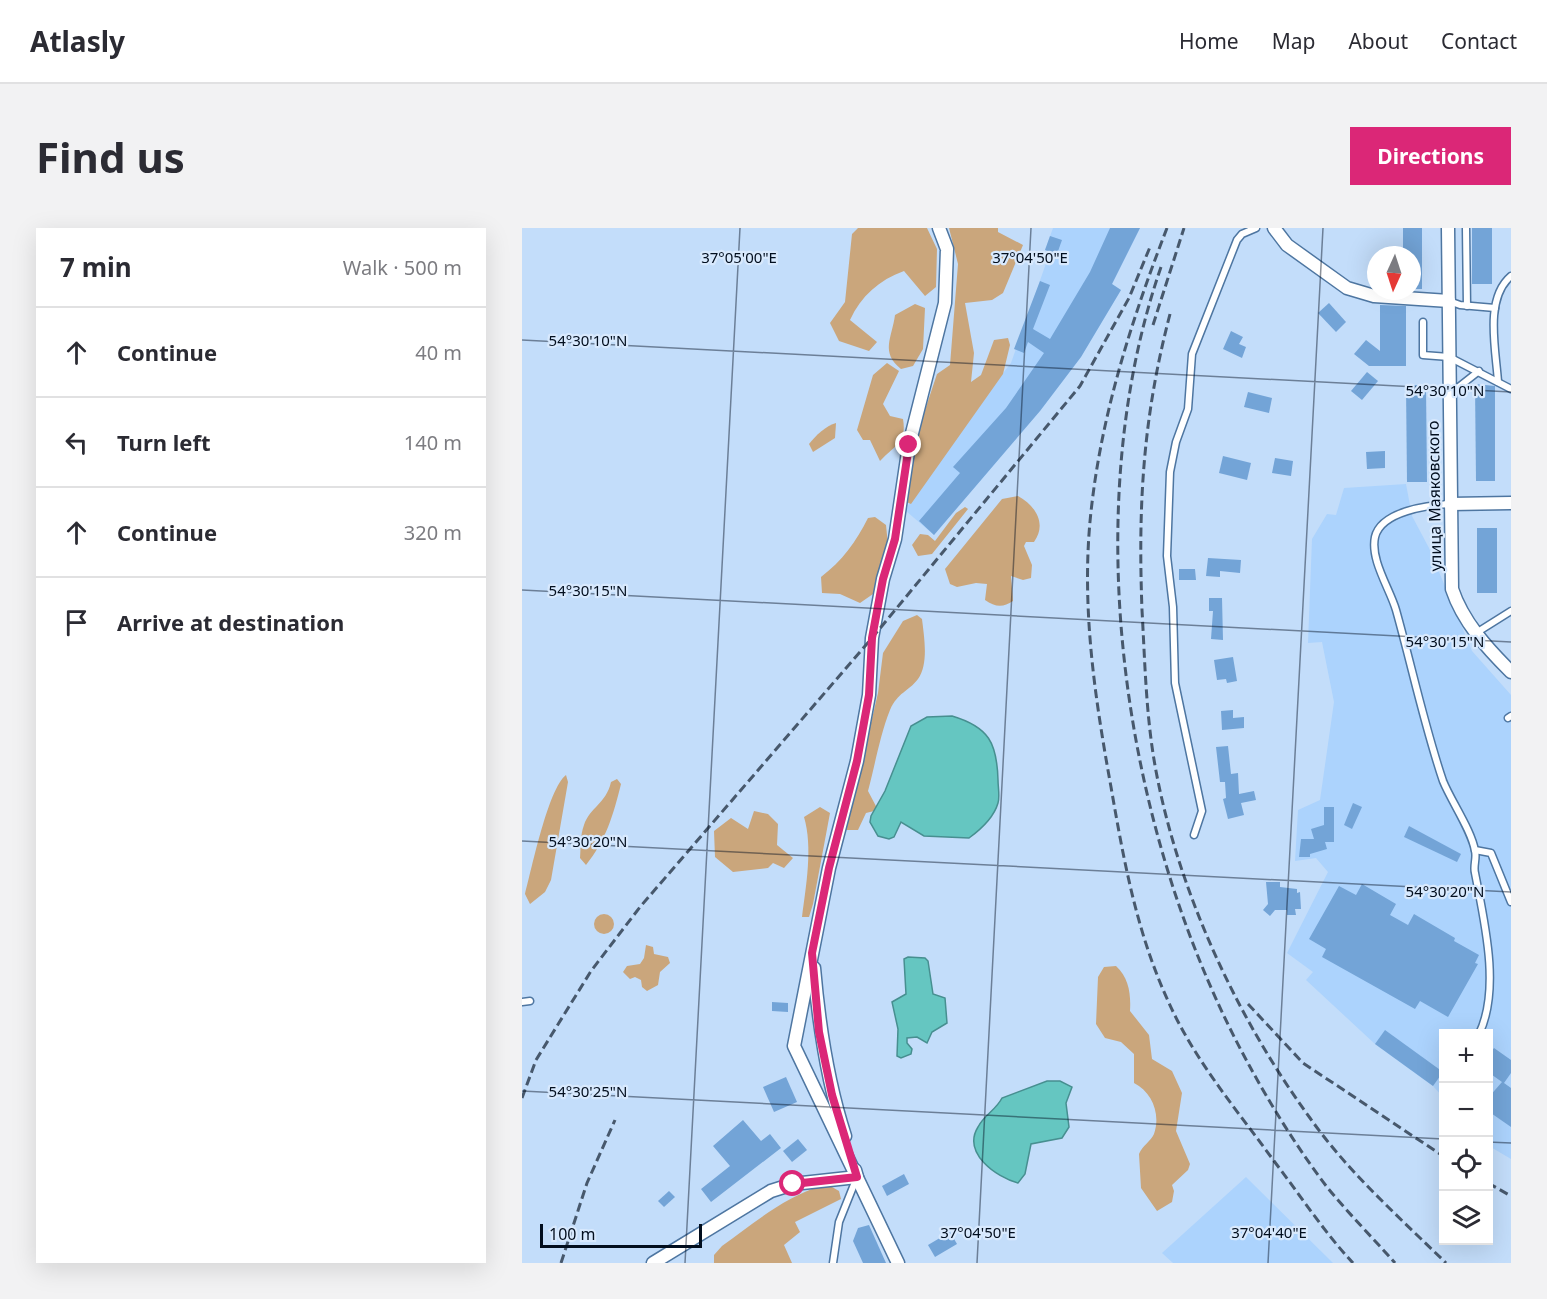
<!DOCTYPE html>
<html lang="en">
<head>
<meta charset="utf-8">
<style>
  :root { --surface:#fff; --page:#f2f2f3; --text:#2b2b33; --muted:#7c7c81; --line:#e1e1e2; --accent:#db2777 }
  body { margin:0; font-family:"Noto Sans",sans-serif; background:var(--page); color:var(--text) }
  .controls { position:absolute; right:18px; bottom:18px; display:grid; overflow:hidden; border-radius:0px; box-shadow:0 6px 24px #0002 }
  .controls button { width:54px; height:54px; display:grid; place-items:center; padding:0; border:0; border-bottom:2px solid var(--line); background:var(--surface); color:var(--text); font:30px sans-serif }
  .compass { position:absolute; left:845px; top:18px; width:54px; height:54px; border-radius:50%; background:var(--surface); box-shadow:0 6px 24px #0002; rotate:183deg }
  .scale { position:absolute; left:18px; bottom:15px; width:162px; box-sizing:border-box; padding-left:6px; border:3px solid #020e1e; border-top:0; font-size:16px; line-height:21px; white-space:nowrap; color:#020e1e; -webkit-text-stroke:4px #d8e9fd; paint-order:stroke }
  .stop { position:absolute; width:18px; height:18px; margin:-14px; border:4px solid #db2777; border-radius:50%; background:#fff }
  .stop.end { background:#db2777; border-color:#fff; box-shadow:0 2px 6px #0008 }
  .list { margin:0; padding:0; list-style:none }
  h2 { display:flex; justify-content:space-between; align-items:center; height:78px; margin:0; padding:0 24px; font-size:26px }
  h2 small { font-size:20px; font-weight:400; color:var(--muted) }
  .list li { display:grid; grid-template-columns:39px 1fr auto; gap:18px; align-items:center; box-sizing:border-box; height:90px; padding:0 24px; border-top:2px solid var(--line) }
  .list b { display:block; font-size:22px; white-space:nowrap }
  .list em { font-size:20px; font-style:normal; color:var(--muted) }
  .icon { flex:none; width:33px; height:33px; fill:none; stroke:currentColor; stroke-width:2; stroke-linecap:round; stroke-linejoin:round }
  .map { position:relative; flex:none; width:989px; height:1035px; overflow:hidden; border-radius:0px }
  header { display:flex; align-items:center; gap:36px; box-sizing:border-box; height:84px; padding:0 30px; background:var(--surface); border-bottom:2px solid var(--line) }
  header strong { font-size:28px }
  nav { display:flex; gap:33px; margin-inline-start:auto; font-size:21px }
  .intro { display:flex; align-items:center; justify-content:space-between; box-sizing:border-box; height:144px; padding:0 36px }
  h1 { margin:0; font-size:42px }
  .button { padding:15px 27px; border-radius:0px; background:var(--accent); color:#fff; font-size:21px; font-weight:700 }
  main { display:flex; gap:36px; padding:0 36px }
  aside { flex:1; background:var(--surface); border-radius:0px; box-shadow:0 6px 24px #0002 }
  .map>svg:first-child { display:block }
  .built { fill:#acd3fd }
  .green { fill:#caa67c }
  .water { fill:#65c6c1; stroke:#478f90; stroke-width:1.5 }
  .building { fill:#73a4d7 }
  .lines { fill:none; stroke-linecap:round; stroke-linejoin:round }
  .service-casing { stroke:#4e76a1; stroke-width:9 }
  .minor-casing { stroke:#4e76a1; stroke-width:15 }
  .service { stroke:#fff; stroke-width:6 }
  .minor { stroke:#fff; stroke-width:12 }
  .rail { stroke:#47586c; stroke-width:3; stroke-dasharray:9 4.5; stroke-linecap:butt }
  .route { stroke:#db2777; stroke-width:8 }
  .ticks { fill:none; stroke:#020e1e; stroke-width:1.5; stroke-opacity:0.45 }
  .labels { text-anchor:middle; stroke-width:4.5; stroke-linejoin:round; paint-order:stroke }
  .street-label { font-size:16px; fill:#020e1e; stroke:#d8e9fd }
  .ticks-label { font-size:15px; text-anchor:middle; fill:#020e1e; stroke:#d8e9fd; stroke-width:4.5; stroke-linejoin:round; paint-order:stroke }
</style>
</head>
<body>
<header>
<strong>Atlasly</strong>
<nav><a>Home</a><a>Map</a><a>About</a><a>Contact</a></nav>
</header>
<div class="intro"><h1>Find us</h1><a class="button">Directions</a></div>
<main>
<aside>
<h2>7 min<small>Walk · 500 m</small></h2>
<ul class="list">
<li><svg class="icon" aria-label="ahead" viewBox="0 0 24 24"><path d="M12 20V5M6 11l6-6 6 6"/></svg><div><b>Continue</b></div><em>40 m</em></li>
<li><svg class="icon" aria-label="left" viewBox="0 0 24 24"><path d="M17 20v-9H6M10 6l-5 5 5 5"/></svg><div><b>Turn left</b></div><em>140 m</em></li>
<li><svg class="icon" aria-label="ahead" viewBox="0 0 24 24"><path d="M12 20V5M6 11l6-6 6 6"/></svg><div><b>Continue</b></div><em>320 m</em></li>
<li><svg class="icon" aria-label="arrive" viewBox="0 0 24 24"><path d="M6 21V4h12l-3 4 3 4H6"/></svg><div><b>Arrive at destination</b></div></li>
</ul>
</aside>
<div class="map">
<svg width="989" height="1035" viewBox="0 0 989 1035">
  <rect width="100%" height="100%" fill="#c3ddfa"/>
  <!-- built -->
  <g class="built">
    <path d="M531 0H618L590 56 599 62 559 129 518 183 412 307 384 283 399 248 489 135 528 24 523 22Z"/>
    <path d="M884 256 890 288 907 320 950 423 989 467V931L967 918 966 806H921V869L911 858 853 816 784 752 791 744 765 725 806 644 794 630 773 633 776 582 798 572 812 474 800 414 786 415 790 311 805 286 814 287 822 260Z"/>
    <path d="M724 949 811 1035H651L640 1025Z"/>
  </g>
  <!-- green -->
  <g class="green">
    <path d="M336 0H405L415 21 414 59 403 68 382 43C357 52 339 68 328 92L355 114 347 123 317 113 308 95 323 74 330 6Z"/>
    <path d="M427 0H476V4L501 17 481 65 470 72 443 75 452 125 449 154 459 147 472 112 486 110 488 117 481 146 389 276 380 272 395 206 415 146 428 137 436 36Z"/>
    <path d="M393 76 403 80 401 121 391 138 379 141C358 124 370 110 373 87Z"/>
    <path d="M365 135 377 143 361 176 368 188 381 191C385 215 373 217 358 233L348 212H341L335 202 351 147Z"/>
    <path d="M314 195 313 210 291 224 287 216C293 208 305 197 314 195Z"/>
    <path d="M496 268C514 278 525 296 512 314H504L502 318 510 337 509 350 501 352 489 348 491 373C481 380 473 379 463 372L465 356 454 355 435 359 428 356 423 341 480 271Z"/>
    <path d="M443 279 446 281 410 326 396 328 390 317 398 306 406 307 413 313 434 285Z"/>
    <path d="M353 289 364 297 366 317 351 366 338 375 318 366 300 365 299 349C320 333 334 314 346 290Z"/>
    <path d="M395 387 400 391C402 408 407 436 396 451 386 464 376 464 368 482 358 507 353 537 346 563L356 582 344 585 336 602H324L356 465 361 425 381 393Z"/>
    <path d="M44 547 46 554 29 652 23 664 8 676 3 666C10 640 26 561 44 547Z"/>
    <path d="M95 551 99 556C91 588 84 612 64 637L58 630C59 620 58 607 62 597 68 579 84 576 89 554Z"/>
    <path d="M298 579 308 585 291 676 287 689H280C284 658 291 619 282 589Z"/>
    <path d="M232 583 246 586 256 596 255 617 271 630 262 640 251 635 246 640 211 644 193 629 192 603 209 590 226 601Z"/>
    <circle cx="82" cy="696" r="10"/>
    <path d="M124 717 131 719 132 726 146 729 148 735 138 744 136 757 125 763 120 759 119 752 113 749 108 751 101 744 105 738 118 736 122 730Z"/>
    <path d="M594 738C607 750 609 766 608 783L627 807 630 831 650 843 660 865 654 903 668 936 666 942 650 957 652 963 650 974 635 983 619 960 617 926C620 918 629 913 632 906 639 886 630 864 612 855V826L599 814 583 810 574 796 576 749 582 739Z"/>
    <path d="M299 958 310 959 317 963 319 971 273 994 278 1004 262 1017 270 1035H192V1027L200 1018C231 996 262 969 299 958Z"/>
  </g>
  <!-- water -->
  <g class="water">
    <path d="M430 488C467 499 475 515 476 552 476 559 478 569 476 575 472 589 458 602 447 610L402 608 379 594 372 609 367 611 356 608 348 594 349 588 363 563 389 498 405 489Z"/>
    <path d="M386 729 403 730 406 733 411 766 423 770 425 795 410 804 405 815 395 809 385 810V815L390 821 389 826 379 830 375 828 376 801 370 774 384 766 382 731Z"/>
    <path d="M525 853H538L550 859 544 875 547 899 540 910 509 916 503 946 496 955C474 949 440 925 456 899 462 887 474 882 480 870Z"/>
  </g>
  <!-- building -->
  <g class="building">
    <path d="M588 0H618L590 56 599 62 559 129 518 183 412 307 397 293 438 245 431 239 484 180 522 125 506 114 502 125 492 121 518 53 528 57 511 101 528 111 568 44Z"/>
    <path d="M881 0H900V61H890V27H881Z"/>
    <rect x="950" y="0" width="20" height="56"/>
    <path d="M528 8 540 12 535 26 523 22Z"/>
    <path d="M807 75 824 94 814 104 796 85Z"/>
    <path d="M858 77 884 78V138H847L832 126 844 112 858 123Z"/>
    <path d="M709 103 721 109 717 116 724 119 720 130 701 121Z"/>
    <path d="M845 144 856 153 840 172 829 163Z"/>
    <path d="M953 156 973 158V253H954Z"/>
    <path d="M884 157H904L905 254H885Z"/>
    <path d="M726 164 750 170 747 185 722 179Z"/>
    <path d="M863 223V240L845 241 844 224Z"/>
    <path d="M701 228 729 235 725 252 697 245Z"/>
    <path d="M753 230 771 233 769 248 750 245Z"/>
    <rect x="955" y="300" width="20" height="65"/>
    <path d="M686 330 719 332 718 345 698 343V349L684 348Z"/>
    <path d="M657 341H673L674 352H657Z"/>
    <path d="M687 370H700L701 412 689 411 691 383H687Z"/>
    <path d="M711 429 715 453 705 455 704 451 695 452 692 432Z"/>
    <path d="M711 482V490L722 489V500L700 502 699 483Z"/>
    <path d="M706 518 709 546 716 545 717 566 732 563 734 572 719 575 722 587 706 591 701 571 704 570 703 554H698L694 519Z"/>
    <path d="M831 575 840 579 830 601 822 597Z"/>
    <path d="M802 579H812V614H803L805 621 788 626V629H777L779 611H792L789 601 802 597Z"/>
    <path d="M887 598 939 626 935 634 882 609Z"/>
    <path d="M744 654H758V659L775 661V665L778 664 779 681H773L774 687H765V682H753L748 688 741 682 746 676Z"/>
    <path d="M840 656 874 676 868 687 886 697 892 686 933 710 932 713 957 727 953 735 956 736 926 789 898 773 893 781 800 729 804 721 787 711 817 658 834 667Z"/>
    <path d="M250 774 266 775V784L250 783Z"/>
    <path d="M863 802 921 844 911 858 853 816Z"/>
    <path d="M972 820 989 832V845L982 855 989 860V899L966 883V870L980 854 966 844V828Z"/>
    <path d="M264 849 275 874 252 884 241 859Z"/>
    <path d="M221 892 239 913 248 906 259 920 189 974 179 961 208 938 191 918Z"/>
    <path d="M276 911 285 922 270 934 261 923Z"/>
    <path d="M382 946 387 956 365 968 360 958Z"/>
    <path d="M147 963 153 969 142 979 136 973Z"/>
    <path d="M347 997 364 1035H341L331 1013 336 1000Z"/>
    <path d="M428 1004 435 1016 413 1029 406 1017Z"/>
  </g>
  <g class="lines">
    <defs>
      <g id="service">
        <path d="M944 0 945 78"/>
        <path d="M927 73 938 77 973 80"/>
        <path d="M901 94V127L927 129 989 161"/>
        <path d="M976 154C974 122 962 71 989 48"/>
        <path d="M929 165 957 143"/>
        <path d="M928 276C907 277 859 283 853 309 848 332 868 361 874 382 890 439 902 497 921 553 929 573 950 603 953 623 955 630 951 638 953 645 962 692 979 761 957 806"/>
        <path d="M954 405 989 383"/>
        <path d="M986 490 989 488"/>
        <path d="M672 607 680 583 653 455 651 379 645 328 648 244 654 214 666 181 670 126 715 12 720 6 734 0"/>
        <path d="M953 622 969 625 989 674"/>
        <path d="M0 774 8 773"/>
        <path d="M311 1035 317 994 335 949"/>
      </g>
      <g id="minor">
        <path d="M752 0 765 17 825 60 852 68 927 73"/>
        <path d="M926 0 930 361C941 394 965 420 989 444"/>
        <path d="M928 276 989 275"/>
        <path d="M292 740C297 798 305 853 323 908"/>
        <path d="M131 1035 249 963 271 956 335 949 333 942"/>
        <path d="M376 1035 272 818 307 640 335 533 347 467 350 410 361 351 373 311 387 217 423 75 425 21 417 0"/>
      </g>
    </defs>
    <!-- service casing -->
    <use href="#service" class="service-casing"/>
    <!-- minor casing -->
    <use href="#minor" class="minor-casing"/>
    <!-- service -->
    <use href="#service" class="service"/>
    <!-- minor -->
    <use href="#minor" class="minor"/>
    <!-- rail -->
    <g class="rail">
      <path d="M645 0C611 88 581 181 570 275 558 371 572 465 589 559 602 634 615 706 647 775 673 833 715 882 752 933 778 967 802 1004 831 1035"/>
      <path d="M639 39C553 288 602 609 727 837 748 876 778 924 805 959 826 985 851 1010 873 1035"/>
      <path d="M648 86C621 189 616 276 620 382 623 435 624 490 634 543 657 665 715 790 788 890 826 944 877 989 924 1035"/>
      <path d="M631 97 662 0"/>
      <path d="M726 776 781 835 921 928"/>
      <path d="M0 870 14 832 69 743 118 679 350 410 558 158 607 70 628 19"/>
      <path d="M966 955 989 968"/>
      <path d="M39 1035 65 955 93 892"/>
    </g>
  </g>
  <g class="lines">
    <!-- route -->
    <path class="route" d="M271 956 335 949 310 867 297 804 290 725 307 640 335 533 347 467 350 410 361 351 373 311 387 217"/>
  </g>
  <!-- ticks -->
  <path class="ticks" d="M0 112 989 164M0 362 989 414M0 613 989 664M0 863 921 911M966 914 989 915M163 1035 218 0M455 1035 509 0M746 1035 801 0"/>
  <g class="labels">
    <!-- street labels -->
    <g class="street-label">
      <text transform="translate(912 268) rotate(-91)" y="6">улица Маяковского</text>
    </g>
  </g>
  <g class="ticks-label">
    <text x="217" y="35">37°05'00"E</text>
    <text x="508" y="35">37°04'50"E</text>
    <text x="66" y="118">54°30'10"N</text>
    <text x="923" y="168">54°30'10"N</text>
    <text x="66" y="368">54°30'15"N</text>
    <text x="923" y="419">54°30'15"N</text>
    <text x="66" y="619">54°30'20"N</text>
    <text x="923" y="669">54°30'20"N</text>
    <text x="66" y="869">54°30'25"N</text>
    <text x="456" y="1010">37°04'50"E</text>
    <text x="747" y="1010">37°04'40"E</text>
  </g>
</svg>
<div class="controls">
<button>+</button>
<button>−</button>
<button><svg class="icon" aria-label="locate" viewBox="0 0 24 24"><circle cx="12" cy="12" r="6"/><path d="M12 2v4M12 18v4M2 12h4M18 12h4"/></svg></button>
<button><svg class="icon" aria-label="layers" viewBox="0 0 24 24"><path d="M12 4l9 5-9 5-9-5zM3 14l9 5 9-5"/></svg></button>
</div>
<svg class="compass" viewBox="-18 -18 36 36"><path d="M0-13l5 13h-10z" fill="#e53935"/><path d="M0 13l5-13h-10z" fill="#7c7c81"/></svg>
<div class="scale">100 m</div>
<div class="stop" style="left:271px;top:956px"></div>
<div class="stop end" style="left:387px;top:217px"></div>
</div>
</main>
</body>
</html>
